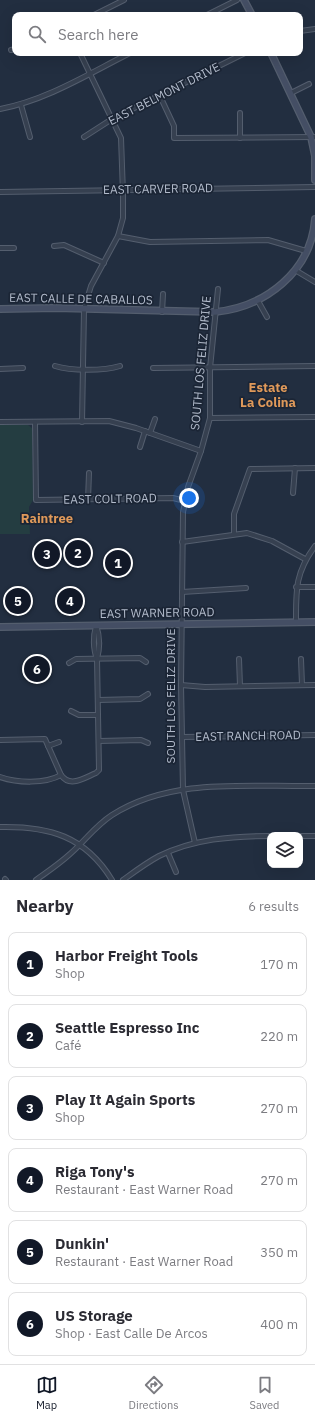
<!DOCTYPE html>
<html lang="en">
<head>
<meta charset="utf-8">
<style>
  :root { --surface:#fff; --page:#f7f7f7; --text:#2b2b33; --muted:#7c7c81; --line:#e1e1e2; --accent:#111827 }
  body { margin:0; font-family:"IBM Plex Sans",sans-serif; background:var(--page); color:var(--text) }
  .controls { position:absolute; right:12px; bottom:12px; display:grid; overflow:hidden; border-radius:8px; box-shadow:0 4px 16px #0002 }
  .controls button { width:36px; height:36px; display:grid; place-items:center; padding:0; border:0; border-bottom:1px solid var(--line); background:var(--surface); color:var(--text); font:20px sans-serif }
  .you { position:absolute; left:189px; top:498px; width:14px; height:14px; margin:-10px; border:3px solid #fff; border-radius:50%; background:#1a73e8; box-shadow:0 0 0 6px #1a73e833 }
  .badge { display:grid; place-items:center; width:26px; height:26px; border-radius:50%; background:var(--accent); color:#fff; font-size:13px; font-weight:700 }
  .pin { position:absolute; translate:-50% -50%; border:2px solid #fff; box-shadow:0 1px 4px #0006 }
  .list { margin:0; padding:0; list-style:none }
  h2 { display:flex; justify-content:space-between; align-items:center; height:52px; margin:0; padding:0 16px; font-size:17px }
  h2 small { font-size:13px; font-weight:400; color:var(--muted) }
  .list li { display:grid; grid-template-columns:26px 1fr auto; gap:12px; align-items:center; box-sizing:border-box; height:64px; margin:0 8px 8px; padding:0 8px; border:1px solid var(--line); border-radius:8px }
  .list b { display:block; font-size:15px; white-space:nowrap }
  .list p { margin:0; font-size:13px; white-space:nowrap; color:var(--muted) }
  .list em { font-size:13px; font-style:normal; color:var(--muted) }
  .icon { flex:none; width:22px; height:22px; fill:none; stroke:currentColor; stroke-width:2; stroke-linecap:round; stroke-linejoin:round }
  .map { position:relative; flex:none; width:315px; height:880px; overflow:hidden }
  .search { position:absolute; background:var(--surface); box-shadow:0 4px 16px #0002; left:12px; right:12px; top:12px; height:44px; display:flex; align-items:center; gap:10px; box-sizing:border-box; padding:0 14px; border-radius:8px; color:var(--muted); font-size:15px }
  .sheet { height:484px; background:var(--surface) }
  nav { display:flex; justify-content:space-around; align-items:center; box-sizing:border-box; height:56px; border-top:1px solid var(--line); background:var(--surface); font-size:11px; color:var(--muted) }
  nav a { display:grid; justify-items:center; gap:2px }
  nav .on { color:var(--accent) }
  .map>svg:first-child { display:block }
  .green { fill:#243d41 }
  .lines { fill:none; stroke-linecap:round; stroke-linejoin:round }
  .street-casing { stroke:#545e6e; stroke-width:6 }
  .secondary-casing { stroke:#545e6e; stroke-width:8 }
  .street { stroke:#364050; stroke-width:4 }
  .secondary { stroke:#444e64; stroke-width:5.5 }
  .labels { text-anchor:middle; stroke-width:3.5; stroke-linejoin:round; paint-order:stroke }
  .street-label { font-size:12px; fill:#b2bbcb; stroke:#1b2535 }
  .neighbourhood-label { font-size:13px; font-weight:bold; fill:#df995a; stroke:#1b2535 }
</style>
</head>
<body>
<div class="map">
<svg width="315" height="880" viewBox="0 0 315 880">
  <rect width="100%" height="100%" fill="#222e40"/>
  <!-- green -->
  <path class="green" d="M0 425H28L32 428 33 500 29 507 30 534H0Z"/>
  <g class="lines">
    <defs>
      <g id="street">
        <path d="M94 15 124 0"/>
        <path d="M207 15 237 0"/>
        <path d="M300 31 315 29"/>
        <path d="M11 50 15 49"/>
        <path d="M80 53 121 138 123 194V218L118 236 91 286 84 309 82 422"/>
        <path d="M291 93 309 84"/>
        <path d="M160 96 174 126V138L315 137"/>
        <path d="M21 105 30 137"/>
        <path d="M0 109C47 100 88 74 130 53"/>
        <path d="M240 113V138"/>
        <path d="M84 137 112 119 245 53"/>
        <path d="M0 192 315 187"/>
        <path d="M118 236 150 242 268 240 306 251"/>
        <path d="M54 246 64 245 104 263"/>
        <path d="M0 248H14"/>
        <path d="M295 270 315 282"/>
        <path d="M258 301 267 317"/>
        <path d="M162 312 163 294"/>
        <path d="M55 366C71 371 104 371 120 366"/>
        <path d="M153 368 315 366"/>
        <path d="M0 369 23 368"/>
        <path d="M210 418 315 417"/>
        <path d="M0 422 109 421 136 428 201 451"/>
        <path d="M35 422 36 500 173 498 185 501"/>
        <path d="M150 433 155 419"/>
        <path d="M140 447 145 431"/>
        <path d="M293 493 295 468"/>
        <path d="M88 500 89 473"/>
        <path d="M234 534V514L250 469 315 468"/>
        <path d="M182 542 247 533 272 541 305 559"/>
        <path d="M296 587H315"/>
        <path d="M182 592 246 588"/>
        <path d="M296 622C296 590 295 573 315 546"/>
        <path d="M96 626C93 636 93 649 97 659"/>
        <path d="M239 659 240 686"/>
        <path d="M301 659 302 685"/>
        <path d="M69 663 76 659 140 658 146 662"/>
        <path d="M181 685 205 687 315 685"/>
        <path d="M98 700 140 699 148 694"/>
        <path d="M71 711 79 715H98"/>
        <path d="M182 737 315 735"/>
        <path d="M0 740 45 739 61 775"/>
        <path d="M99 741 141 740 148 743"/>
        <path d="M48 746 59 742"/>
        <path d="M0 777C17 783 45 784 61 775 70 788 84 778 96 773L99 770 97 659C100 648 100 636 96 625"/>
        <path d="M0 827C49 826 85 836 112 880"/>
        <path d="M300 836H315"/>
        <path d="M195 843 183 790 181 685 183 512 188 487 201 451 210 418V368L218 289"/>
        <path d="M168 853 176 872"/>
        <path d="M5 879 6 880"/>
        <path d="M36 880C47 872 59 864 70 854 85 841 95 826 112 815 171 777 248 787 315 786"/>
        <path d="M123 880C134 872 146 863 159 856 193 839 232 836 270 836"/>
      </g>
      <g id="secondary">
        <path d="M244 0 252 15"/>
        <path d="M271 53 311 137 315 156V180"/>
        <path d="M0 309 56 308 215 312C265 307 311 272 315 219"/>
        <path d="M0 627 315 622"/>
      </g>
    </defs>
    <!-- street casing -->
    <use href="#street" class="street-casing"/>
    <!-- secondary casing -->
    <use href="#secondary" class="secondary-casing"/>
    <!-- street -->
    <use href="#street" class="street"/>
    <!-- secondary -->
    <use href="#secondary" class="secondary"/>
  </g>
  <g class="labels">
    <!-- street labels -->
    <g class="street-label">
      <text transform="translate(164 94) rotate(-27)" y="4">EAST BELMONT DRIVE</text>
      <text transform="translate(158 189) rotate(-1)" y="4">EAST CARVER ROAD</text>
      <text transform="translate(81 299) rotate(1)" y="4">EAST CALLE DE CABALLOS</text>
      <text transform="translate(201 363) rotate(-85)" y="4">SOUTH LOS FELIZ DRIVE</text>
      <text transform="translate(110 499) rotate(-1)" y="4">EAST COLT ROAD</text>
      <text transform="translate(157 613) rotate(-1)" y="4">EAST WARNER ROAD</text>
      <text transform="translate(171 696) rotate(-90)" y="4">SOUTH LOS FELIZ DRIVE</text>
      <text transform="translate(248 736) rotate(-1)" y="4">EAST RANCH ROAD</text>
    </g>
    <!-- neighbourhood labels -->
    <g class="neighbourhood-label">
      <text x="268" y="392">Estate<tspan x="268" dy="15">La Colina</tspan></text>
      <text x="47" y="523">Raintree</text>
    </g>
  </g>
</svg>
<div class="controls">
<button><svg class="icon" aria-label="layers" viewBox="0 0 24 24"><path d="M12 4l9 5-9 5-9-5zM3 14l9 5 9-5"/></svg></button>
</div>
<div class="you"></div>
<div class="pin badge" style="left:118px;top:563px">1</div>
<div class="pin badge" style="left:78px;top:553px">2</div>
<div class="pin badge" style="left:47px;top:554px">3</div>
<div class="pin badge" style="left:70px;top:601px">4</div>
<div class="pin badge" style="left:18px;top:601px">5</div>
<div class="pin badge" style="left:37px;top:669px">6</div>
<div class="search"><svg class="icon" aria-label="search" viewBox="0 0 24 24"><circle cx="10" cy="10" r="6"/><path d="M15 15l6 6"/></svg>Search here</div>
</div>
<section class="sheet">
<h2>Nearby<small>6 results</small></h2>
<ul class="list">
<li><span class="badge">1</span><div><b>Harbor Freight Tools</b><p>Shop</p></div><em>170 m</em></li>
<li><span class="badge">2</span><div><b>Seattle Espresso Inc</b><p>Café</p></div><em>220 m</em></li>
<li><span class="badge">3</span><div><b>Play It Again Sports</b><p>Shop</p></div><em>270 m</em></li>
<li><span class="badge">4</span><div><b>Riga Tony's</b><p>Restaurant · East Warner Road</p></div><em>270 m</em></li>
<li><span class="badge">5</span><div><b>Dunkin'</b><p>Restaurant · East Warner Road</p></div><em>350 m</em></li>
<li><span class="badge">6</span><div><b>US Storage</b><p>Shop · East Calle De Arcos</p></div><em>400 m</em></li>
</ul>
</section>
<nav>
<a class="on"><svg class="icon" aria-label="map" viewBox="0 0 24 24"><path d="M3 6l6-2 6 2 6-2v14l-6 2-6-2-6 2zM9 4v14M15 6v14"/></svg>Map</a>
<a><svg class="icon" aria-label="directions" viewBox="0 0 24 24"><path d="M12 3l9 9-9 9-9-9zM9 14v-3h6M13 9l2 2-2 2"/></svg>Directions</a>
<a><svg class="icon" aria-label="saved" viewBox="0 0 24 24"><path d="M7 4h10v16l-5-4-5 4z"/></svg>Saved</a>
</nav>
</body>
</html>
